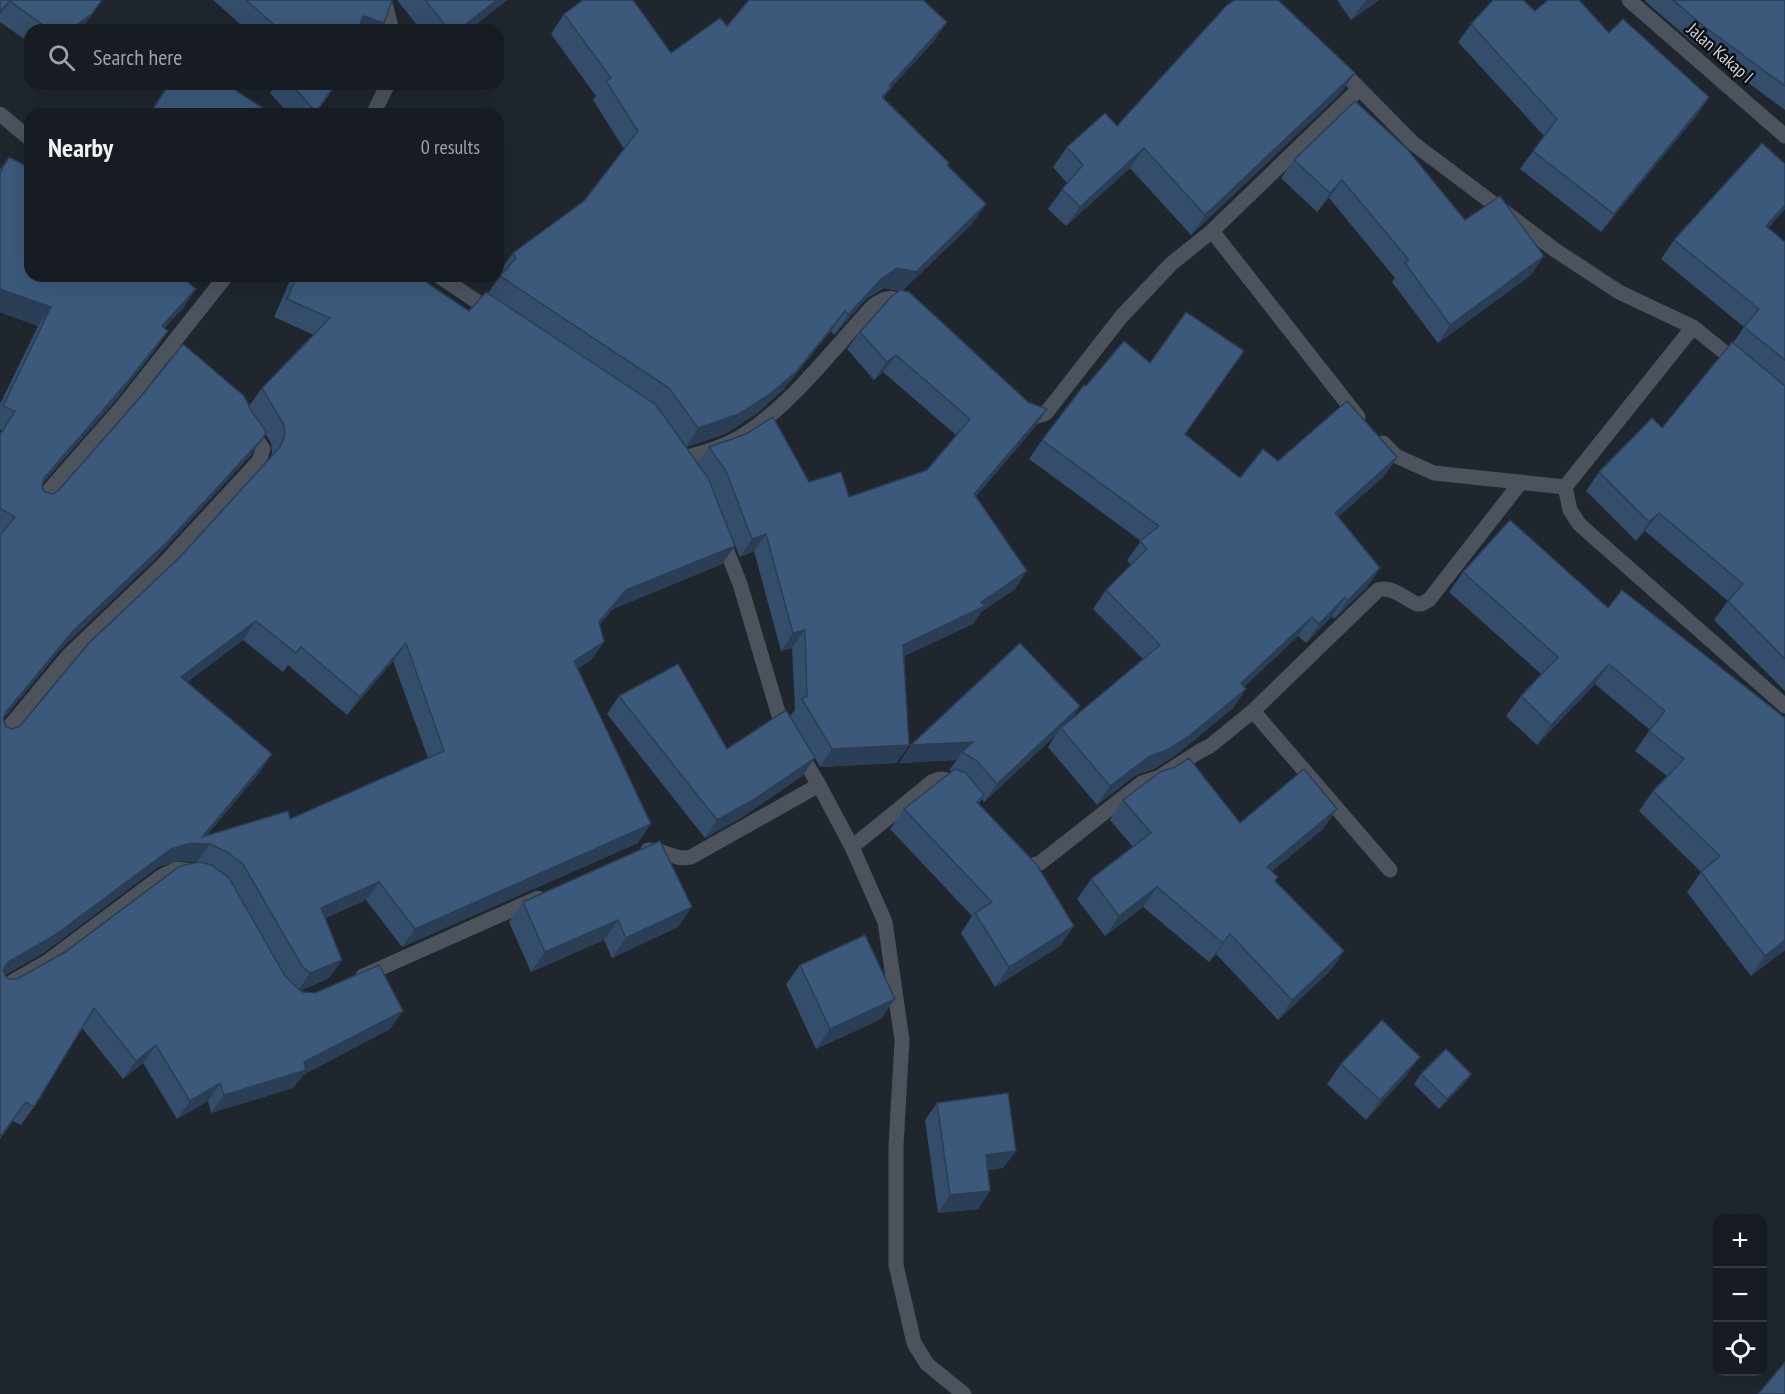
<!DOCTYPE html>
<html lang="en">
<head>
<meta charset="utf-8">
<style>
  :root { --surface:#171c22; --page:#20252a; --text:#f1f3f6; --muted:#9ea1a5; --line:#363a40 }
  body { margin:0; font-family:"PT Sans Narrow",sans-serif; background:var(--page); color:var(--text) }
  .controls { position:absolute; right:18px; bottom:18px; display:grid; overflow:hidden; border-radius:12px; box-shadow:0 6px 24px #0002 }
  .controls button { width:54px; height:54px; display:grid; place-items:center; padding:0; border:0; border-bottom:2px solid var(--line); background:var(--surface); color:var(--text); font:30px sans-serif }
  .list { margin:0; padding:0; list-style:none }
  h2 { display:flex; justify-content:space-between; align-items:center; height:78px; margin:0; padding:0 24px; font-size:26px }
  h2 small { font-size:20px; font-weight:400; color:var(--muted) }
  .icon { flex:none; width:33px; height:33px; fill:none; stroke:currentColor; stroke-width:2; stroke-linecap:round; stroke-linejoin:round }
  .map { position:relative; flex:none; width:1785px; height:1394px; overflow:hidden }
  .search { position:absolute; background:var(--surface); box-shadow:0 6px 24px #0002; left:24px; top:24px; width:480px; height:66px; display:flex; align-items:center; gap:15px; box-sizing:border-box; padding:0 21px; border-radius:18px; color:var(--muted); font-size:22px }
  .panel { position:absolute; background:var(--surface); box-shadow:0 6px 24px #0002; left:24px; top:108px; width:480px; height:174px; border-radius:18px }
  .map>svg:first-child { display:block }
  .lines { fill:none; stroke-linecap:round; stroke-linejoin:round }
  .street { stroke:#4c535c; stroke-width:15 }
  .wall { fill:#344d6a; fill-rule:evenodd }
  .shaded-wall { fill:#2a3e56 }
  .building { fill:#3c597b; stroke:#2a3e56; stroke-width:1.5; fill-rule:evenodd }
  .labels { text-anchor:middle; stroke-width:5; stroke-linejoin:round; paint-order:stroke }
  .street-label { font-size:18px; fill:#cfd3d9; stroke:#0c0e12 }
</style>
</head>
<body>
<div class="map">
<svg width="1785" height="1394" viewBox="0 0 1785 1394">
  <rect width="100%" height="100%" fill="#1f262d"/>
  <g class="lines">
    <!-- street -->
    <g class="street">
      <path d="M384 0 392 30"/>
      <path d="M1629 0 1785 136"/>
      <path d="M1337 66 1414 144 1555 250 1619 292 1693 327 1739 364"/>
      <path d="M0 114 30 139"/>
      <path d="M373 114 388 84"/>
      <path d="M1212 231 1358 417"/>
      <path d="M439 276 494 313"/>
      <path d="M1693 327 1565 487 1570 510 1579 524 1785 706"/>
      <path d="M170 348 192 366"/>
      <path d="M1025 414C1032 418 1038 417 1046 413L1121 317 1171 264 1212 231 1358 90"/>
      <path d="M1383 443 1396 456 1434 473 1565 487"/>
      <path d="M680 459C703 453 725 447 745 434 792 404 834 348 872 307 885 296 894 295 907 307"/>
      <path d="M38 503 123 406 226 276"/>
      <path d="M721 536 740 584 780 719 819 785 852 847 885 922 902 1040 896 1146V1265L914 1343 927 1364 964 1394"/>
      <path d="M0 738 68 656 161 567 259 461 263 449 248 426"/>
      <path d="M852 847 933 781C944 776 952 780 960 788"/>
      <path d="M648 850C664 849 675 861 691 857L819 785"/>
      <path d="M1019 860 1029 866 1040 863 1142 783 1158 778 1200 751 1210 746 1253 711"/>
      <path d="M1390 870 1253 711 1378 590C1391 585 1405 599 1417 604H1421L1429 600 1521 482"/>
      <path d="M363 976 538 898"/>
      <path d="M0 989 47 962 162 876 177 869 191 871"/>
    </g>
  </g>
  <!-- wall -->
  <g class="wall">
    <path d="M0 0H102L81 30H30V43L0 22Z"/>
    <path d="M213 0H392L379 30H247Z"/>
    <path d="M397 0H507L469 30H421Z"/>
    <path d="M1337 0H1379L1351 20Z"/>
    <path d="M1646 0H1785V110L1690 40 1645 1Z"/>
    <path d="M1535 11 1609 33 1709 97 1697 115 1601 232 1520 169 1544 136 1458 42 1471 24Z"/>
    <path d="M564 14 671 53 727 26 947 22 933 42 889 90 883 99 948 165 972 224 903 290 1028 402 1047 409 1035 427 976 496 1015 589 982 611 973 624 904 656 909 745 896 763 820 767 815 758 802 776 741 818 705 838 607 714 619 696 727 749 790 716 795 710 792 648 781 651 754 551 740 557 711 486 722 564 613 609 600 624 591 660 577 669 638 843 402 947 366 900 325 918 342 960 329 978 300 991 390 1029 303 1075 293 1088 211 1113 208 1101 177 1119 143 1063 123 1079 82 1028 34 1107 21 1125 13 1121 0 1139V433L2 430 0 429V404L38 326 0 312V169L9 157 30 276 196 289 183 308 164 328 168 331 155 350 116 400 42 483V487L45 492 53 494 249 406 262 388 314 335 274 317 292 276H417L469 311 488 293 501 275 499 272 513 253 584 201 624 149 593 100 596 96 551 34ZM884 288 899 291 860 332 847 349 874 380 883 372 956 435 927 470 849 497 709 447 698 463 686 447 725 434 756 414 783 390 831 331 834 335 866 299ZM265 433 271 443 272 453 270 458 181 556 20 726 12 729 6 727 3 719 60 650 154 560 251 455 264 437ZM243 640 283 672 288 665 347 715 393 661 428 758 290 819 206 836 259 773 272 754 187 682ZM178 861 197 862 65 952 17 979H9L5 975 42 954 158 867Z"/>
    <path d="M168 84H226L272 114H149Z"/>
    <path d="M276 84H337L315 114H289L270 93Z"/>
    <path d="M1341 93 1191 235 1130 168 1066 226 1048 209 1067 183 1053 167 1067 147 1117 126Z"/>
    <path d="M1294 160 1465 220 1531 275 1438 343 1392 282 1395 278 1329 198 1317 212 1281 178Z"/>
    <path d="M1785 209 1768 228 1785 242V691L1714 620 1728 601 1645 531 1636 541 1586 491 1599 472 1662 428 1733 343 1744 327 1661 259 1674 240Z"/>
    <path d="M1185 434 1240 478 1278 461 1397 457 1384 476 1338 517 1380 568 1367 587 1334 619 1332 616 1306 643 1298 636 1244 687 1246 689 1233 708 1176 755 1154 769 1136 775 1097 805 1048 747 1056 735 984 802 982 799 979 803 1060 946 995 987 961 933 972 916 890 829 904 809 952 771 949 770 957 760 899 763 911 745 1080 706 1071 720 1143 659 1093 609 1106 590 1131 565 1127 560 1141 541 1029 459 1042 440Z"/>
    <path d="M1463 572 1608 608 1785 718V950L1751 976 1687 892 1701 872 1639 811 1653 791 1667 776 1635 751 1650 730 1595 684 1537 745 1506 716 1521 696 1541 674 1449 592Z"/>
    <path d="M1123 800 1240 823 1337 809 1323 829 1272 871 1275 881 1344 951 1330 971 1278 1020 1216 954 1209 962 1143 907 1105 936 1077 899 1091 879 1133 847 1110 820Z"/>
    <path d="M523 902 678 927 612 958 604 940 531 972 509 922Z"/>
    <path d="M800 965 881 1019 816 1049 786 984Z"/>
    <path d="M1341 1064 1406 1076 1366 1120 1327 1084Z"/>
    <path d="M1421 1074H1471L1464 1084 1439 1109 1414 1084Z"/>
    <path d="M937 1103 1016 1151 1003 1168 988 1170 978 1209 938 1213 925 1120Z"/>
  </g>
  <!-- shaded-wall -->
  <g class="shaded-wall">
    <path d="M102 0 81 30H69Z"/>
    <path d="M497 0H507L469 30H458Z"/>
    <path d="M1367 0H1379L1351 20 1364 3Z"/>
    <path d="M10 1 0 15V11Z"/>
    <path d="M363 16 384 23 379 30H353Z"/>
    <path d="M947 22 933 42 889 90 877 108 889 86Z"/>
    <path d="M1355 73 1341 93 1191 235 1205 215Z"/>
    <path d="M1709 97 1697 115 1601 232 1614 214Z"/>
    <path d="M1144 148 1130 168 1066 226 1080 207Z"/>
    <path d="M1342 180 1329 198 1317 212 1330 193Z"/>
    <path d="M986 204 972 224 902 291 884 288 866 299 834 335 848 315 880 280Z"/>
    <path d="M1785 205V209L1752 245 1766 226Z"/>
    <path d="M1544 256 1531 275 1438 343 1450 325Z"/>
    <path d="M0 289 51 307 38 326 0 312Z"/>
    <path d="M196 289 183 308 149 345 162 326Z"/>
    <path d="M845 311 831 331 783 390 756 414 725 434 685 448 698 428Z"/>
    <path d="M168 331 155 350 116 400 31 497 44 478Z"/>
    <path d="M896 355 883 372 874 380 887 362Z"/>
    <path d="M1047 409 1035 427 962 511 974 494Z"/>
    <path d="M264 437 251 455 154 560 60 650 0 723 5 713 73 631Z"/>
    <path d="M1397 457 1384 476 1322 531 1335 513Z"/>
    <path d="M1659 513 1645 531 1636 541 1649 522Z"/>
    <path d="M766 534 754 551 740 557 752 539Z"/>
    <path d="M735 546 722 564 613 609 586 640 599 622 626 590Z"/>
    <path d="M1380 568 1367 587 1334 619 1348 600Z"/>
    <path d="M1027 571 1015 589 982 611 973 624 891 662 903 645 981 602Z"/>
    <path d="M1345 597 1332 616 1306 643 1319 624Z"/>
    <path d="M1312 617 1298 636 1228 702 1241 683Z"/>
    <path d="M256 621 243 640 168 695 181 677Z"/>
    <path d="M805 630 792 648 781 651 793 633Z"/>
    <path d="M604 642 591 660 561 679 574 661Z"/>
    <path d="M406 643 393 661 347 715 360 697Z"/>
    <path d="M1609 664 1595 684 1537 745 1551 725Z"/>
    <path d="M1246 689 1233 708 1176 755 1154 769 1136 775 1097 805 1110 786 1150 756Z"/>
    <path d="M1080 706 1068 724 1061 728 1056 735 984 802 997 784Z"/>
    <path d="M973 742 962 752 957 760 899 763 911 745Z"/>
    <path d="M909 745 896 763 820 767 832 749Z"/>
    <path d="M272 754 259 773 200 843 210 844 197 862 178 861 158 867 42 954 0 978V973L8 962 171 849 202 837Z"/>
    <path d="M815 758 802 776 741 818 705 838 717 820Z"/>
    <path d="M1337 809 1323 829 1253 887 1267 867Z"/>
    <path d="M651 824 638 843 402 947 415 929Z"/>
    <path d="M379 882 366 900 308 926 321 908Z"/>
    <path d="M1157 887 1143 907 1105 936 1119 916Z"/>
    <path d="M692 907 678 927 612 958 626 938Z"/>
    <path d="M618 920 604 940 531 972 545 952Z"/>
    <path d="M1074 926 1060 946 995 987 1009 967Z"/>
    <path d="M1230 934 1216 954 1209 962 1223 943Z"/>
    <path d="M1785 940V950L1751 976 1765 956Z"/>
    <path d="M1344 951 1330 971 1278 1020 1292 1000Z"/>
    <path d="M342 960 329 978 297 992 310 973Z"/>
    <path d="M895 999 881 1019 816 1049 830 1029Z"/>
    <path d="M403 1011 390 1029 303 1075 293 1088 211 1113 224 1095 304 1062Z"/>
    <path d="M156 1045 143 1063 123 1079 136 1061Z"/>
    <path d="M1420 1057 1406 1076 1366 1120 1380 1100Z"/>
    <path d="M1471 1074 1464 1084 1439 1109 1447 1099Z"/>
    <path d="M220 1083 208 1101 177 1119 190 1101Z"/>
    <path d="M1016 1151 1003 1168 974 1172 986 1155Z"/>
    <path d="M990 1191 978 1209 938 1213 950 1195Z"/>
  </g>
  <!-- building -->
  <g class="building">
    <path d="M0 0H102L92 14 69 30H50L10 1 0 11Z"/>
    <path d="M246 0H392L384 23 363 16 358 30H280Z"/>
    <path d="M425 0H497L458 30H449Z"/>
    <path d="M583 0H633L671 53 720 18 727 26 749 0H923L947 22 889 86 891 88 882 97 949 163 947 165 986 204 916 272 897 268 880 280 848 315 845 311 797 371 770 394 739 414 698 428 669 388 500 276 516 258 513 253 584 201 638 131 606 81 611 78 564 14Z"/>
    <path d="M1235 0H1278L1355 73 1205 215 1144 148 1080 207 1062 189 1083 165 1067 147 1105 113 1117 126 1227 5Z"/>
    <path d="M1493 0H1523L1535 11 1548 0H1579L1609 33 1623 19 1709 97 1614 214 1533 151 1557 119 1471 24Z"/>
    <path d="M1673 0H1785V86L1701 24Z"/>
    <path d="M169 84H226L272 114H150Z"/>
    <path d="M291 84H336L316 112Z"/>
    <path d="M1355 101 1407 149 1465 220 1500 196 1544 256 1450 325 1405 263 1409 260 1342 180 1330 193 1294 160Z"/>
    <path d="M1762 143 1785 164V205L1766 226 1785 242V360L1744 327 1759 309 1674 240Z"/>
    <path d="M9 157 30 168V276H181L196 289 162 326 168 331 128 381 44 478 42 487 45 492 53 494 58 491 143 394 183 344 244 396 252 412 266 431 264 437 167 542 73 631 5 713 3 719 6 727 12 729 20 726 88 644 181 556 280 447 285 435 284 425 262 388 330 318 287 299 297 276H417L469 311 486 292 656 405 708 478 735 546 626 590 599 622 604 642 574 661 651 824 415 929 379 882 321 908 342 960 310 973 302 966 243 864 227 852 210 844 191 843 171 849 55 935 8 962 3 970 5 976 9 979H17L65 952 180 866 200 862 211 865 229 878 285 976 298 989 303 992 315 993 379 965 403 1011 304 1062 306 1070 224 1095 220 1083 190 1101 156 1045 136 1061 94 1008 34 1107 26 1102 0 1137V535L15 517 0 508V435L15 411 3 406 51 307 0 289V173ZM256 621 296 653 301 647 360 697 406 643 444 751 290 819 288 811 202 837 272 754 181 677Z"/>
    <path d="M900 290 909 292 1028 402 1047 409 974 494 1027 571 981 602 985 606 903 645 909 745 832 749 802 699 807 696 805 630 793 633 766 534 752 539 726 471 709 447 746 434 773 417 809 482 841 472 849 497 927 470 970 419 896 355 887 362 860 332 891 297Z"/>
    <path d="M1186 312 1244 351 1185 434 1240 478 1263 449 1278 461 1347 401 1397 457 1335 513 1380 568 1348 600 1345 597 1319 624 1312 617 1241 683 1246 689 1189 736 1167 750 1150 756 1110 786 1061 728 1160 645 1106 590 1147 549 1140 541 1159 526 1042 440 1084 385 1086 386 1124 341 1150 363Z"/>
    <path d="M1732 342 1785 386V659L1728 601 1743 584 1659 513 1649 522 1599 472 1652 418 1662 428Z"/>
    <path d="M1510 520 1608 608 1622 590 1785 718V940L1765 956 1701 872 1720 856 1653 791 1684 759 1649 731 1665 711 1609 664 1551 725 1521 696 1558 657 1463 572Z"/>
    <path d="M1020 643 1080 706 997 784 977 761 962 752 973 742 911 745Z"/>
    <path d="M678 664 727 749 786 710 815 758 753 800 717 820 619 696Z"/>
    <path d="M1189 758 1240 823 1304 769 1337 809 1267 867 1278 877 1275 881 1344 951 1292 1000 1230 934 1223 943 1157 887 1119 916 1091 879 1151 833 1123 800 1160 772 1175 767Z"/>
    <path d="M955 769 966 773 984 795 977 802 1037 865 1074 926 1009 967 975 913 992 902 904 809Z"/>
    <path d="M660 841 692 907 626 938 618 920 545 952 523 902Z"/>
    <path d="M865 935 895 999 830 1029 800 965Z"/>
    <path d="M1382 1020 1420 1057 1380 1100 1341 1064Z"/>
    <path d="M1446 1049 1471 1074 1447 1099 1421 1074Z"/>
    <path d="M1008 1093 1016 1151 986 1155 990 1191 950 1195 937 1103Z"/>
    <path d="M1785 1362V1394H1758Z"/>
  </g>
  <g class="labels">
    <!-- street labels -->
    <g class="street-label">
      <text transform="translate(1720 53) rotate(41)" y="6">Jalan Kakap I</text>
    </g>
  </g>
</svg>
<div class="controls">
<button>+</button>
<button>−</button>
<button><svg class="icon" aria-label="locate" viewBox="0 0 24 24"><circle cx="12" cy="12" r="6"/><path d="M12 2v4M12 18v4M2 12h4M18 12h4"/></svg></button>
</div>
<div class="search"><svg class="icon" aria-label="search" viewBox="0 0 24 24"><circle cx="10" cy="10" r="6"/><path d="M15 15l6 6"/></svg>Search here</div>
<section class="panel">
<h2>Nearby<small>0 results</small></h2>
<ul class="list">
</ul>
</section>
</div>
</body>
</html>
